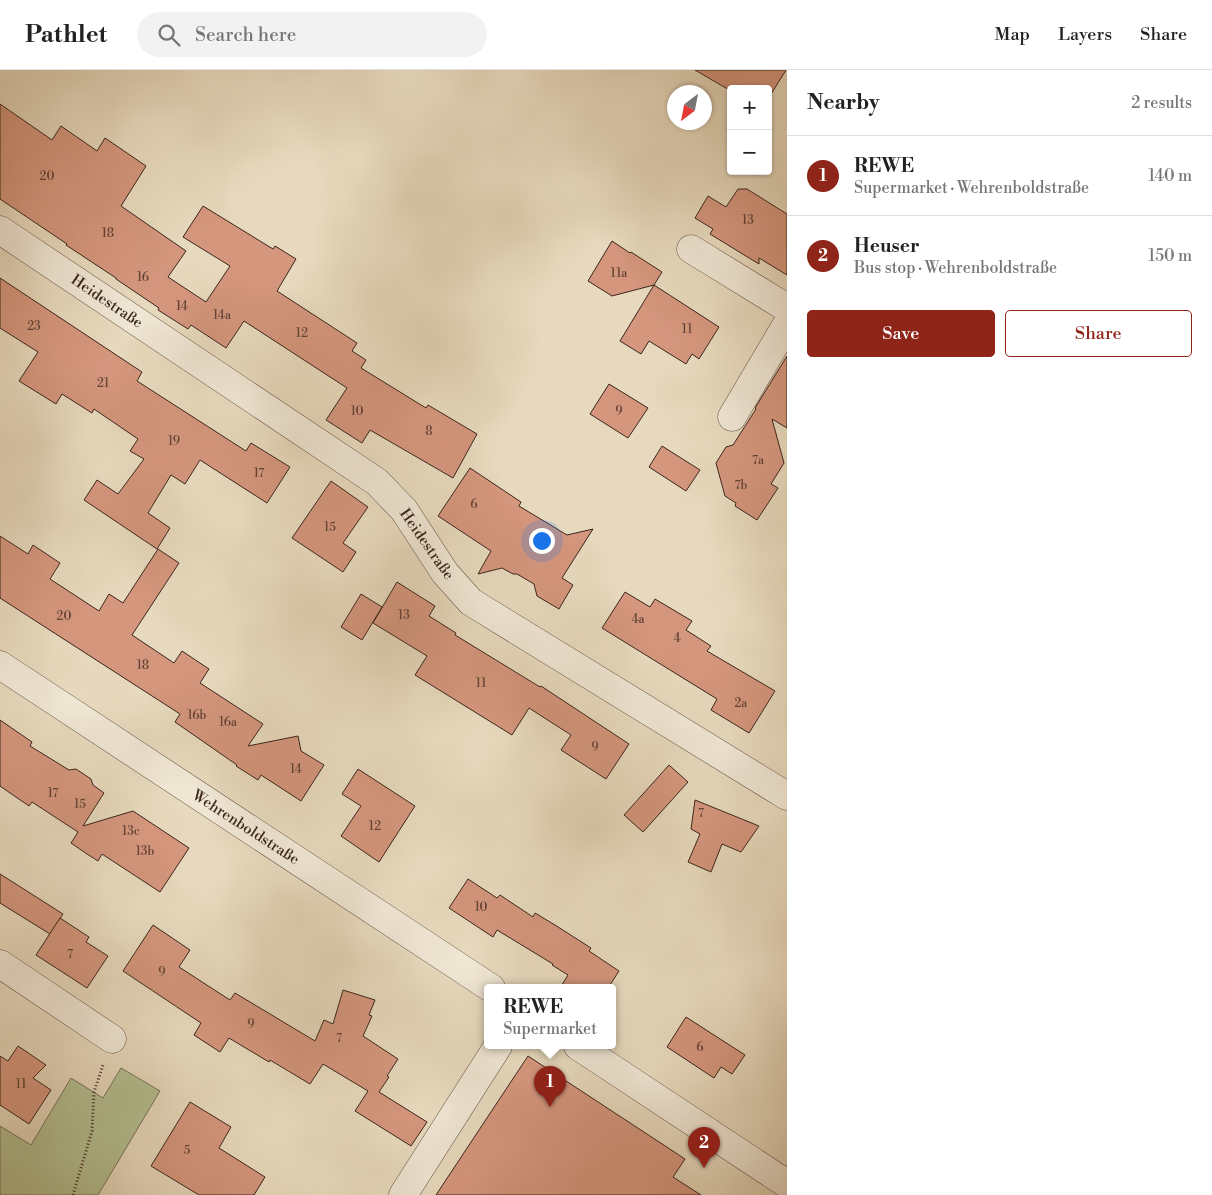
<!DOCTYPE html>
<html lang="en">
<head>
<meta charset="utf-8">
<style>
  :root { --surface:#fff; --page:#f2f2f2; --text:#222; --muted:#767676; --line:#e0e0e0; --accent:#8f2418 }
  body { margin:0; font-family:"Libre Bodoni",serif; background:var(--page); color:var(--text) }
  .controls { position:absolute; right:15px; top:15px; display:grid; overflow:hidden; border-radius:5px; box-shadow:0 1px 4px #0004 }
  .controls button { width:45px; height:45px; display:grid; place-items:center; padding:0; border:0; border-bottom:1px solid var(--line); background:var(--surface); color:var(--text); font:25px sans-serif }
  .compass { position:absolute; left:667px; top:15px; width:45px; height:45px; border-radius:50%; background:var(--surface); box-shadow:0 1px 4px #0004; rotate:212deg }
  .you { position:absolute; left:541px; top:470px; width:18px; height:18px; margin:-12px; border:4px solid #fff; border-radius:50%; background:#1a73e8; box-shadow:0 0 0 8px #1a73e833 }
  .badge { display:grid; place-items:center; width:32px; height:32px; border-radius:50%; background:var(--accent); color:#fff; font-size:16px; font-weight:700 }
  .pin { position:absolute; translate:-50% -41px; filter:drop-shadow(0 1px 2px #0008) }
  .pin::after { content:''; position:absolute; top:26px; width:18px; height:15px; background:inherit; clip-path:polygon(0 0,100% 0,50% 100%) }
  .popup { position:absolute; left:484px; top:914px; width:132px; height:65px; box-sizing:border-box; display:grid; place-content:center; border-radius:5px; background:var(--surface); filter:drop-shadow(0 1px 4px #0005); font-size:16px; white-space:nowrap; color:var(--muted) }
  .popup b { font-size:19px; color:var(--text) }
  .popup::after { content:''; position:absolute; left:50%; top:100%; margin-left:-10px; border:10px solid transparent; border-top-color:var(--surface) }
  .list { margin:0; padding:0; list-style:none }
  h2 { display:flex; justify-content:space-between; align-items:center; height:65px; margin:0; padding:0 20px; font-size:21px }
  h2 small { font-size:16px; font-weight:400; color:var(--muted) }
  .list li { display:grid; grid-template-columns:32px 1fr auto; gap:15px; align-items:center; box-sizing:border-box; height:80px; padding:0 20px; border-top:1px solid var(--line) }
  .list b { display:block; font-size:19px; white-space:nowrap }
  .list p { margin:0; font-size:16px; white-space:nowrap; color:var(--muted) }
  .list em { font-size:16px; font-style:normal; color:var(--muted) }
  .actions { display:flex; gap:10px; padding:15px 20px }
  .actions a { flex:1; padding:11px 0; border:1px solid var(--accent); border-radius:5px; text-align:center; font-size:18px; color:var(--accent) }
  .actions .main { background:var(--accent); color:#fff }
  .icon { flex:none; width:28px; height:28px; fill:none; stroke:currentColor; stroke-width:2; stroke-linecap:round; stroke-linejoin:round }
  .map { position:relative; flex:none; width:787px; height:1125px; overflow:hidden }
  header { display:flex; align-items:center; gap:30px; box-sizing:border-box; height:70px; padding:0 25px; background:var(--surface); border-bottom:1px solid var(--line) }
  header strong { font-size:24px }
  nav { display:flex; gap:28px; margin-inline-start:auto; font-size:18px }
  .search { width:350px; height:45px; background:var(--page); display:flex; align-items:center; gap:12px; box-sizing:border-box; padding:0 18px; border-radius:28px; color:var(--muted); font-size:19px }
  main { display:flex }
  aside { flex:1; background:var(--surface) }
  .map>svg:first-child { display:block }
  .green { fill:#b4bf92; stroke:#787258 }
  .building { fill:#d4967d; stroke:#3b261d }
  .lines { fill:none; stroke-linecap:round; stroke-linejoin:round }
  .minor-casing { stroke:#665345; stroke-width:29 }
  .tertiary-casing { stroke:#665345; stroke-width:29 }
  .path { stroke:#3b261d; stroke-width:3; stroke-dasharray:1 2.5; stroke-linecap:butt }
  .minor { stroke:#efe6d4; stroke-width:28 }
  .tertiary { stroke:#efe6d4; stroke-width:28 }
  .labels { text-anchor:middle; stroke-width:5; stroke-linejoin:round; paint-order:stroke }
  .number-label { font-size:12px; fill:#614235 }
  .street-label { font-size:15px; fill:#3b261d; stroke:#efe6d4 }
</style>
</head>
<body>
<header>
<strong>Pathlet</strong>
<div class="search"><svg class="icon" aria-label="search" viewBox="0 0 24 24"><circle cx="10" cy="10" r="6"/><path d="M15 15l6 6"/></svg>Search here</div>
<nav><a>Map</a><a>Layers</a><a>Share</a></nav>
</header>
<main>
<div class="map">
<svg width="787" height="1125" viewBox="0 0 787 1125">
  <rect width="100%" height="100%" fill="#e7d9bd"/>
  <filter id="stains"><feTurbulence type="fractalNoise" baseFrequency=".004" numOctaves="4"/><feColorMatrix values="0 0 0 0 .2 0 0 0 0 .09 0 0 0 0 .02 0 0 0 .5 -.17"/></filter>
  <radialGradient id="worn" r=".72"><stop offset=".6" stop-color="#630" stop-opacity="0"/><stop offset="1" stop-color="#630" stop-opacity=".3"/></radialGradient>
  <!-- green -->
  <path class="green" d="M121 998 160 1021 98 1125H0V1056L31 1075 71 1008 103 1028Z"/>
  <!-- building -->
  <g class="building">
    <path d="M695 0H786L768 29V19H731V21Z"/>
    <path d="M0 34 52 70 61 56 97 81 105 68 146 96 121 136 186 181 168 207 206 232 230 196 183 167 203 136 273 179 275 176 296 189 277 221 357 273 352 281 366 290 361 298 426 338 428 335 477 364 453 408 370 360 362 373 326 350 347 318 244 251 226 278 191 255 188 259 158 240 159 238 116 209V208L66 175 67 174 0 129Z"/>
    <path d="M738 119H747L787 144V205L759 188V194L710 164 713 159 695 148 708 126 726 137Z"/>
    <path d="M612 171 630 183 631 182 662 202 654 215 612 226 588 211Z"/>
    <path d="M0 208 142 302 137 311 246 381 251 373 290 397 267 433 200 390 185 414 171 405 148 443 170 458 157 479 84 430 97 410 118 424 144 389 130 381 138 369 94 339 92 343 62 324 56 334 19 311 38 282 0 258Z"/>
    <path d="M654 215 719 257 699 289 692 284 686 294 649 271 641 284 620 271Z"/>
    <path d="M787 286V358L772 349 784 393 771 414 778 418 757 450 735 436 736 433 725 426 716 393 726 377 733 375 756 339 755 338Z"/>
    <path d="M609 314 648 338 628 368 590 344Z"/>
    <path d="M662 376 700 400 686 421 649 397Z"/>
    <path d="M470 398 521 432 519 436 567 465 593 459 562 508 573 515 559 539 537 526 534 514 517 504H513L502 498 478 504 491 481 438 446Z"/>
    <path d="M331 411 368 437 343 473 356 482 343 502 292 468Z"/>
    <path d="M0 466 28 484 33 475 60 493 50 509 99 541 109 524 123 533 158 479 179 493 132 565 174 593 182 581 209 599 200 613 263 654 248 676 298 666 301 681 324 695 301 731 261 705 258 710 236 696 237 695 175 652 180 644 0 528Z"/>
    <path d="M397 512 435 536 429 546 456 563 455 565 540 617 541 616 629 674 606 709 561 680 571 665 529 638 512 665 415 605 427 586 373 553Z"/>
    <path d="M625 522 650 537 655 529 692 551 686 560 711 576 707 581 775 621 749 663 711 640 717 629 602 558Z"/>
    <path d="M361 524 382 537 362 570 341 557Z"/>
    <path d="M0 650 32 672 30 676 69 700 76 699 91 709 93 715 104 723 83 756 133 741 189 778 160 822 102 784 98 791 87 784 71 773 78 762 32 732 29 736 0 716Z"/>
    <path d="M669 695 688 712 643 762 624 745Z"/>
    <path d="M358 699 415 736 379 792 341 766 361 736 342 724Z"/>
    <path d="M695 730 759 756 741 782 722 774 711 802 688 792 700 764 691 759Z"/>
    <path d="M0 804 63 844 50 864 0 833Z"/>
    <path d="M468 809 497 828 500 825 533 847 535 843 555 855 591 878 589 881 619 901 608 918H560L568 905 552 895 553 894 497 860 493 867 449 838Z"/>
    <path d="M60 848 89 867 86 872 108 886 87 918 36 885Z"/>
    <path d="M153 855 190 880 179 897 230 930 235 923 315 971 324 950 333 954 343 920 375 930 369 945 372 946 363 966 398 989 387 1006 389 1007 379 1022 427 1052 411 1076 355 1041 368 1021 323 994 310 1014 270 990 269 992 229 968 220 982 194 965 201 953 123 901Z"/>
    <path d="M686 947 745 985 732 1004 721 997 714 1008 667 977Z"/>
    <path d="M18 976 46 995 33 1008 51 1020 29 1054 0 1035V986L8 991Z"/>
    <path d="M528 986 685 1089 673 1107 701 1125H436Z"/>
    <path d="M190 1032 231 1057 219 1078 265 1107 254 1125H199L151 1096Z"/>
  </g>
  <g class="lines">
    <defs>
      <g id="minor">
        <path d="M0 160 377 412 404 440 445 503 471 532 787 726"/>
        <path d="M691 179 787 238"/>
        <path d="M732 347 787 254"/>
        <path d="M0 894 112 969"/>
        <path d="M403 1125 498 976"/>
      </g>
      <g id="tertiary">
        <path d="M0 595 491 918"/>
        <path d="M578 976 787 1114"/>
      </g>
    </defs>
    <!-- minor casing -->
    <use href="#minor" class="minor-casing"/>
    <!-- tertiary casing -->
    <use href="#tertiary" class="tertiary-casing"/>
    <!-- path -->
    <path class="path" d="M73 1125 92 1061 94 1022 103 995"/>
    <!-- minor -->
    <use href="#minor" class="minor"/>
    <!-- tertiary -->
    <use href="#tertiary" class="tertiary"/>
  </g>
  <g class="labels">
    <!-- number labels -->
    <g class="number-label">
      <text x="47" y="110">20</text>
      <text x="748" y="154">13</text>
      <text x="108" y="167">18</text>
      <text x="619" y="207">11a</text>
      <text x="143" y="211">16</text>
      <text x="182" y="240">14</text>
      <text x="222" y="249">14a</text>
      <text x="34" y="260">23</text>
      <text x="687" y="263">11</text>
      <text x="302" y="267">12</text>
      <text x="103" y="317">21</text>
      <text x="357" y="345">10</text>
      <text x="619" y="345">9</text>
      <text x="429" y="365">8</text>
      <text x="174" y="375">19</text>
      <text x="758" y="394">7a</text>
      <text x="259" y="407">17</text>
      <text x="741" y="419">7b</text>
      <text x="474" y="438">6</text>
      <text x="330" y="461">15</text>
      <text x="404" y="549">13</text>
      <text x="64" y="550">20</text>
      <text x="638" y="553">4a</text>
      <text x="677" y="572">4</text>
      <text x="143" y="599">18</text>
      <text x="481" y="617">11</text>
      <text x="741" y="637">2a</text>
      <text x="197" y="649">16b</text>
      <text x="228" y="656">16a</text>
      <text x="595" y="681">9</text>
      <text x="296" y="703">14</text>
      <text x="53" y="727">17</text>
      <text x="80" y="738">15</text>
      <text x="701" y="747">7</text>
      <text x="375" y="760">12</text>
      <text x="131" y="765">13c</text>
      <text x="145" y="785">13b</text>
      <text x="481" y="841">10</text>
      <text x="70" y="888">7</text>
      <text x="162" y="906">9</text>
      <text x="251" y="958">9</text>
      <text x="339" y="972">7</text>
      <text x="700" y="981">6</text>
      <text x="21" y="1018">11</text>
      <text x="187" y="1084">5</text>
    </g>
    <!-- street labels -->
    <g class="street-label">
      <text transform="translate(107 231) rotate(34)" y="5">Heidestraße</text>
      <text transform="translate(427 474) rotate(55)" y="5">Heidestraße</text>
      <text transform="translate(246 757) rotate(33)" y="5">Wehrenboldstraße</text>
    </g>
  </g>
  <rect width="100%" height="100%" filter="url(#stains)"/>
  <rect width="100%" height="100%" fill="url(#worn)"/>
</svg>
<div class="controls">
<button>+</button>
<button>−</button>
</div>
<svg class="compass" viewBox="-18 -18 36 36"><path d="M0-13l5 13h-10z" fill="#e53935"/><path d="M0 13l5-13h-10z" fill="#767676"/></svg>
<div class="you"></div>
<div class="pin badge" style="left:550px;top:1037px">1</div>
<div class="popup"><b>REWE</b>Supermarket</div>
<div class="pin badge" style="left:704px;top:1098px">2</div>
</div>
<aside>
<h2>Nearby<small>2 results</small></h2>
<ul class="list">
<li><span class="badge">1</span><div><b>REWE</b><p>Supermarket · Wehrenboldstraße</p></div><em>140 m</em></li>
<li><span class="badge">2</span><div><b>Heuser</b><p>Bus stop · Wehrenboldstraße</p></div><em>150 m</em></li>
</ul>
<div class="actions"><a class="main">Save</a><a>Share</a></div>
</aside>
</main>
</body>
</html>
